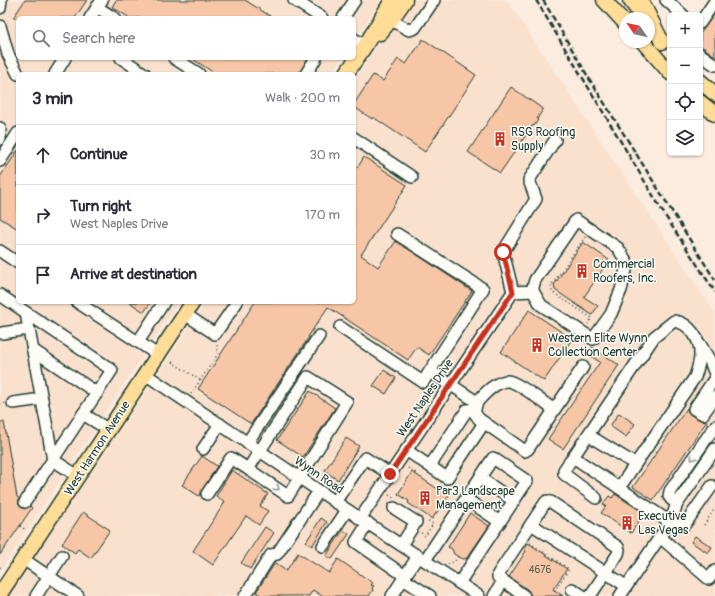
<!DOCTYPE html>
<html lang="en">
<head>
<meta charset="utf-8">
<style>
  :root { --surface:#fff; --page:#f7f7f7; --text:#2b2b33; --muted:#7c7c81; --line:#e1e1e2 }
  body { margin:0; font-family:Pangolin,sans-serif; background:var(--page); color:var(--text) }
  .controls { position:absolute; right:12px; top:12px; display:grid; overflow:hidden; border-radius:6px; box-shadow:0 1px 3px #0004 }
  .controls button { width:36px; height:36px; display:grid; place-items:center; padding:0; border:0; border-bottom:1px solid var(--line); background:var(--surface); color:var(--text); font:20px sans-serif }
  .compass { position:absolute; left:619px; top:12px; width:36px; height:36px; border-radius:50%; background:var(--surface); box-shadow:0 1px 3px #0004; rotate:304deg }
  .stop { position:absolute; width:12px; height:12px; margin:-9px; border:3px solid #c8321e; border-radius:50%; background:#fff }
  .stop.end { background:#c8321e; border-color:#fff; box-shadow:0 1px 4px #0008 }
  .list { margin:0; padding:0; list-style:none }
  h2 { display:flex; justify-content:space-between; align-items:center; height:52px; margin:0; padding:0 16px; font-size:17px }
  h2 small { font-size:13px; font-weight:400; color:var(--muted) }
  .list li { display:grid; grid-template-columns:26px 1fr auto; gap:12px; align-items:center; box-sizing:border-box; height:60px; padding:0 16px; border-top:1px solid var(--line) }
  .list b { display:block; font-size:15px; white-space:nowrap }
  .list p { margin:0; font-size:13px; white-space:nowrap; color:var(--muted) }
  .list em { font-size:13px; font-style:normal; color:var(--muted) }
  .icon { flex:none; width:22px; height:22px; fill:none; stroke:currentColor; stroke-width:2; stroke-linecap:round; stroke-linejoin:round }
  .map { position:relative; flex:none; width:715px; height:596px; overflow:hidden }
  .search { position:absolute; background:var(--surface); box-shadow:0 1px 3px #0004; left:16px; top:16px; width:340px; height:44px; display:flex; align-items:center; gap:10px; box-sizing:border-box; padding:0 14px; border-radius:6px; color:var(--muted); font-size:15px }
  .panel { position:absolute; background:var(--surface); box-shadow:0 1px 3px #0004; left:16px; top:72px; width:340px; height:232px; border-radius:6px }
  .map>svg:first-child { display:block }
  .built { fill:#fae1ce }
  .building { fill:#f6c6a6; stroke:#1f3d34 }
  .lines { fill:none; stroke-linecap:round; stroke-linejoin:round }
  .minor-casing { stroke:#1f3d34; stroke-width:14 }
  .major-casing { stroke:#1f3d34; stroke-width:17 }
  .path { stroke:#1f3d34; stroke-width:1.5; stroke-dasharray:1 3; stroke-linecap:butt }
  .minor { stroke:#fdfcf7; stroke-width:11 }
  .major { stroke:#ffdd96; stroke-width:14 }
  .rail { stroke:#1f3d34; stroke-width:2.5; stroke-dasharray:6 3; stroke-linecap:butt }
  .oneway { stroke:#8e9c96 }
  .route { stroke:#c8321e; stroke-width:5 }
  .labels { text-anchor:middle; stroke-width:3; stroke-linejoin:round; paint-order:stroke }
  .number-label { font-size:10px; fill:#555f50 }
  .poi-label { font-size:12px; fill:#1f3d34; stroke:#fdfcf7; text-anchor:start }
  .street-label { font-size:12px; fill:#1f3d34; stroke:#fdfcf7 }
</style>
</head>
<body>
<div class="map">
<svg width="715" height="596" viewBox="0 0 715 596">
  <rect width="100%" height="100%" fill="#fbecdf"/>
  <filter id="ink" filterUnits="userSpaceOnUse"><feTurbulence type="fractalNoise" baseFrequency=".025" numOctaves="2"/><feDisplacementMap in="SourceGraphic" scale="8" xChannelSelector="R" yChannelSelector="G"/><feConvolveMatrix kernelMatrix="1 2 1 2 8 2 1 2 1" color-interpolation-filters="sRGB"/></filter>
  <g filter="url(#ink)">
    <!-- built -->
    <g class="built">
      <path d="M0 0H381L354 40V18H18V58H342L331 74H18V302H179L0 571Z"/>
      <path d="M408 0H507L715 313V596H9L206 302H354V80Z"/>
    </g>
    <!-- building -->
    <g class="building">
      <path d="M25 0H87L75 18H13Z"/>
      <path d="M116 0H245L273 18H130L112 7Z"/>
      <path d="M715 13V56L704 48 700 47V34Z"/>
      <path d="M423 39 476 75 425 152 373 117 372 119 354 107V104L373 75 383 81 398 59 406 64Z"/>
      <path d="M191 58H308L299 74H216Z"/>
      <path d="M511 87 543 109 537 119 538 120 534 126 533 125 500 173 468 152Z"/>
      <path d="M18 150V229L0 218V177Z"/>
      <path d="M364 157 407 185 361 255 378 267 396 241 472 291 429 355 417 347 408 360 328 307 308 337H309L251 424 198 389 255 302H354V164L358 167Z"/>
      <path d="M583 242 609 260 584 297 598 306 592 315 555 290 554 285Z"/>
      <path d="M129 302H151L144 312Z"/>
      <path d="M529 310 572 339 544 381 501 352Z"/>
      <path d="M592 347 619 365 563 449 548 439 600 362 587 354Z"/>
      <path d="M384 370 396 378 386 394 373 386Z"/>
      <path d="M310 391 335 408 303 457 277 440Z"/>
      <path d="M687 408 688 412 691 415 700 420 707 421 653 500 633 487Z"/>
      <path d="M619 413 635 424 626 437 610 426Z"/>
      <path d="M0 422H4L17 497 19 498V505L24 509 30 506 32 508 0 555Z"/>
      <path d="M346 438 359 446 338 480 326 472 325 470Z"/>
      <path d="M202 456 217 466 199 496 182 485Z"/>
      <path d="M232 470 268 494 260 506 268 511 259 525 246 516 213 565 193 551 225 502 216 496Z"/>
      <path d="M412 472 441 491 442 489 450 494 432 519 408 503 409 501 398 494Z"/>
      <path d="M615 494 644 513 631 533 601 513 606 506 603 504 609 496 612 498Z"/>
      <path d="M83 512 110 530 91 558 78 549 75 553 62 544Z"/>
      <path d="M470 513 489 526 467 558 464 559 460 558 454 554 452 549 448 547Z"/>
      <path d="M321 518 327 522 312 546 306 542Z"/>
      <path d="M265 527 274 533 250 569 241 563Z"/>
      <path d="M343 530 349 534 332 559 326 556Z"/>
      <path d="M695 536 712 547 708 553 691 542Z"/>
      <path d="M528 543 567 569 553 589 563 596H531L528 590 509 577 526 551 524 549Z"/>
      <path d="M298 553 329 573 338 559 373 583 371 585 374 586 372 588 373 590 369 596H322L313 590 309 596H262L256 592 275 563 286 571Z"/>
    </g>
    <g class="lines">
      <defs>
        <g id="minor">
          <path d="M294 0 322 18"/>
          <path d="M666 0 683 15"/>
          <path d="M97 7 114 18"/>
          <path d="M0 8 1 0"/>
          <path d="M90 18 102 0"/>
          <path d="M343 18 355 0"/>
          <path d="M391 20 409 30 415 28 434 0"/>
          <path d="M700 23 715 1"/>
          <path d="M0 26 8 54 18 74"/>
          <path d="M354 39 365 46"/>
          <path d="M700 54 715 65"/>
          <path d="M121 58 145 74"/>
          <path d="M174 58 199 74"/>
          <path d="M55 74 65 58"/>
          <path d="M306 74 316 58"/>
          <path d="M0 128V139"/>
          <path d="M354 138 412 177"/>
          <path d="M0 161 18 133"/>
          <path d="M397 234 483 289 430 371"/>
          <path d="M0 251 18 263"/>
          <path d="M513 292 533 291 541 305 593 339 611 314 621 290 627 266 626 261 618 248 576 220 535 280 533 287V291"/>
          <path d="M513 292 503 252 536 199 529 180 555 140"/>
          <path d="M0 295 112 370 25 502"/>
          <path d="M77 302 158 355"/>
          <path d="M26 313 53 460 78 476"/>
          <path d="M185 314 215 334 237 302"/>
          <path d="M340 327 423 382 430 371 477 402 474 412 479 419 525 451 528 449 583 367"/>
          <path d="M2 333 29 329"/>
          <path d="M138 342 164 302"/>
          <path d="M700 344 710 361 715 374"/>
          <path d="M33 350 97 393"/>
          <path d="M145 374 361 519 479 596"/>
          <path d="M715 378 694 409 703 414 715 397"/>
          <path d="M477 402C485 393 496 381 508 381 516 381 546 404 554 410"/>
          <path d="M13 403 42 399"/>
          <path d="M83 414 109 430"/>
          <path d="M588 435 635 464"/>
          <path d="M247 443 319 336"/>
          <path d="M203 449 220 424"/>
          <path d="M406 450 447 478 484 423"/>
          <path d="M573 457 654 337 674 321C690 323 701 340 700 355 700 363 697 370 695 377L619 488"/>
          <path d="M430 466 467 410 475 409"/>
          <path d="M480 478 514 501"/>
          <path d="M207 494 231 458 248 469 308 377 347 402 288 496 248 469"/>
          <path d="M596 498 564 474V470L573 457 670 522"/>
          <path d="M466 499 500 522"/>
          <path d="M335 502 365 458 390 474"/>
          <path d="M677 504 671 499 669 496 670 491 715 426"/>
          <path d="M394 508 416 522 401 545"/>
          <path d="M360 519 513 292"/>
          <path d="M368 523 356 542 405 576"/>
          <path d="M531 524 626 586"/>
          <path d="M666 528 685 524 712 486"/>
          <path d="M660 537 709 579 715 571"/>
          <path d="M323 546 347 510"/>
          <path d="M23 559 78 596"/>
          <path d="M425 560 493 458 527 481 459 583"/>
          <path d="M403 579 430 596"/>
          <path d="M572 589 583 596"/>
          <path d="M36 596 62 556"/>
          <path d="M245 596 271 555 277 554 319 491"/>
          <path d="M392 596 418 556"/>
          <path d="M494 596 503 581"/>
          <path d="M524 596 498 577V574L545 503 547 501 551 502 618 547 619 550 618 554 590 596"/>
          <path d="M620 596 670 522 677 504 715 449"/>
        </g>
        <g id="major">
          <path d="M604 0 625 23"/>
          <path d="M630 0 643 18"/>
          <path d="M641 0 662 42"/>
          <path d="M380 33 394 16 405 0"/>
          <path d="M643 42 670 73"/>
          <path d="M346 74 365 46 392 0"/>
          <path d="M700 81 715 94"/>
          <path d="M700 102 715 114"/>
          <path d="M0 594 193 302"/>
        </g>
      </defs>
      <!-- minor casing -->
      <use href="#minor" class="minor-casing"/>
      <!-- major casing -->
      <use href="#major" class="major-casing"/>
      <!-- path -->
      <g class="path">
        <path d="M585 237 551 286 552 292 592 318 588 324"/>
        <path d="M172 362 200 380"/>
        <path d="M191 394 218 354 217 344"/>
        <path d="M0 404 5 403"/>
        <path d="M408 468 416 473"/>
        <path d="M389 495 394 498"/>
        <path d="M704 525 715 508"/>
        <path d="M20 526 26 530"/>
        <path d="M421 533 425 536 433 524 426 519"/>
        <path d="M530 543 569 569 555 590 561 594 560 596"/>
        <path d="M448 564 454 562 458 557"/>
        <path d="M0 567 1 568"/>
      </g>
      <!-- minor -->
      <use href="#minor" class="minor"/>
      <!-- major -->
      <use href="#major" class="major"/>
      <!-- rail -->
      <g class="rail">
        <path d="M536 0 666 217 715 292"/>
        <path d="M543 0 590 80 715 280"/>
      </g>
    </g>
    <!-- one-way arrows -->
    <defs><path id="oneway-chevron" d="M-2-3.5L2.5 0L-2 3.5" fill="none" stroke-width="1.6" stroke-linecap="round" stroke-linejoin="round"/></defs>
    <g class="oneway">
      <use href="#oneway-chevron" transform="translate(693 458) rotate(124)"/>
      <use href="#oneway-chevron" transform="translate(277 488) rotate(34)"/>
    </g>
  </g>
  <g class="lines" filter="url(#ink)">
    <!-- route -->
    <path class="route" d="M390 474 513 292 503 252"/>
  </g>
  <!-- icons -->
  <defs>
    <symbol id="building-bare" viewBox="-9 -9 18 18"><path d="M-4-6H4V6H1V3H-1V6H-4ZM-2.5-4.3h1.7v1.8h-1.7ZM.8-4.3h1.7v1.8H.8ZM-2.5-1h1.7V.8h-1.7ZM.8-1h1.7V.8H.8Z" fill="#c8321e" stroke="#fdfcf7" stroke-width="2.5" paint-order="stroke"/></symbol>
  </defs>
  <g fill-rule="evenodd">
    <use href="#building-bare" x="490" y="129" width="20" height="20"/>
    <use href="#building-bare" x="572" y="261" width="20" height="20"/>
    <use href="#building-bare" x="527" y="335" width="20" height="20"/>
    <use href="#building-bare" x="415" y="488" width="20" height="20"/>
    <use href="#building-bare" x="617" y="513" width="20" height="20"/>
  </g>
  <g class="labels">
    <!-- number labels -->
    <g class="number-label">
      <text x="540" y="573">4676</text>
    </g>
    <!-- poi labels -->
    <g class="poi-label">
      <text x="511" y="136">RSG Roofing<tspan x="511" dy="14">Supply</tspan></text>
      <text x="593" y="268">Commercial<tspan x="593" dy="14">Roofers, Inc.</tspan></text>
      <text x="548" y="342">Western Elite Wynn<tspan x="548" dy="14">Collection Center</tspan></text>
      <text x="436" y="495">Par3 Landscape<tspan x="436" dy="14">Management</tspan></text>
      <text x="638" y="520">Executive<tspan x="638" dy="14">Las Vegas</tspan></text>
    </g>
    <!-- street labels -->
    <g class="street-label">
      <text transform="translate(425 398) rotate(-56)" y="4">West Naples Drive</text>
      <text transform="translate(97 448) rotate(-57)" y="4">West Harmon Avenue</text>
      <text transform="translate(319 475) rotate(34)" y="4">Wynn Road</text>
    </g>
  </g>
</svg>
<div class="controls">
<button>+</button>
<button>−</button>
<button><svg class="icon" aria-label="locate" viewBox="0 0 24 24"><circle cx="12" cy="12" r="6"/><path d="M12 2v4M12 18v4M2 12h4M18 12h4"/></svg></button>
<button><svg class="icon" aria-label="layers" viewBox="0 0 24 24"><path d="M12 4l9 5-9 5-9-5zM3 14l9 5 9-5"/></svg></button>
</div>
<svg class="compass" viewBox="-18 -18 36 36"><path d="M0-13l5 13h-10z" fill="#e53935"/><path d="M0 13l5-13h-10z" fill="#7c7c81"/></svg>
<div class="stop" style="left:503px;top:252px"></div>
<div class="stop end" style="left:390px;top:474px"></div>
<div class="search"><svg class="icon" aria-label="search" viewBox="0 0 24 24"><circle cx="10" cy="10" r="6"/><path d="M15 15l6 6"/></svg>Search here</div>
<section class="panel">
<h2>3 min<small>Walk · 200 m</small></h2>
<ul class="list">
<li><svg class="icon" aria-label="ahead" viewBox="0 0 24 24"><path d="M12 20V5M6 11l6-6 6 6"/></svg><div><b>Continue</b></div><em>30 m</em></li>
<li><svg class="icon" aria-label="right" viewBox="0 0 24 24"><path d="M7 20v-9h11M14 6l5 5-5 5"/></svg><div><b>Turn right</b><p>West Naples Drive</p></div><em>170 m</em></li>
<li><svg class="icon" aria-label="arrive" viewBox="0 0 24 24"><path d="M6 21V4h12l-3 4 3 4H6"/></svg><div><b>Arrive at destination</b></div></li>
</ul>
</section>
</div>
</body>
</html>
